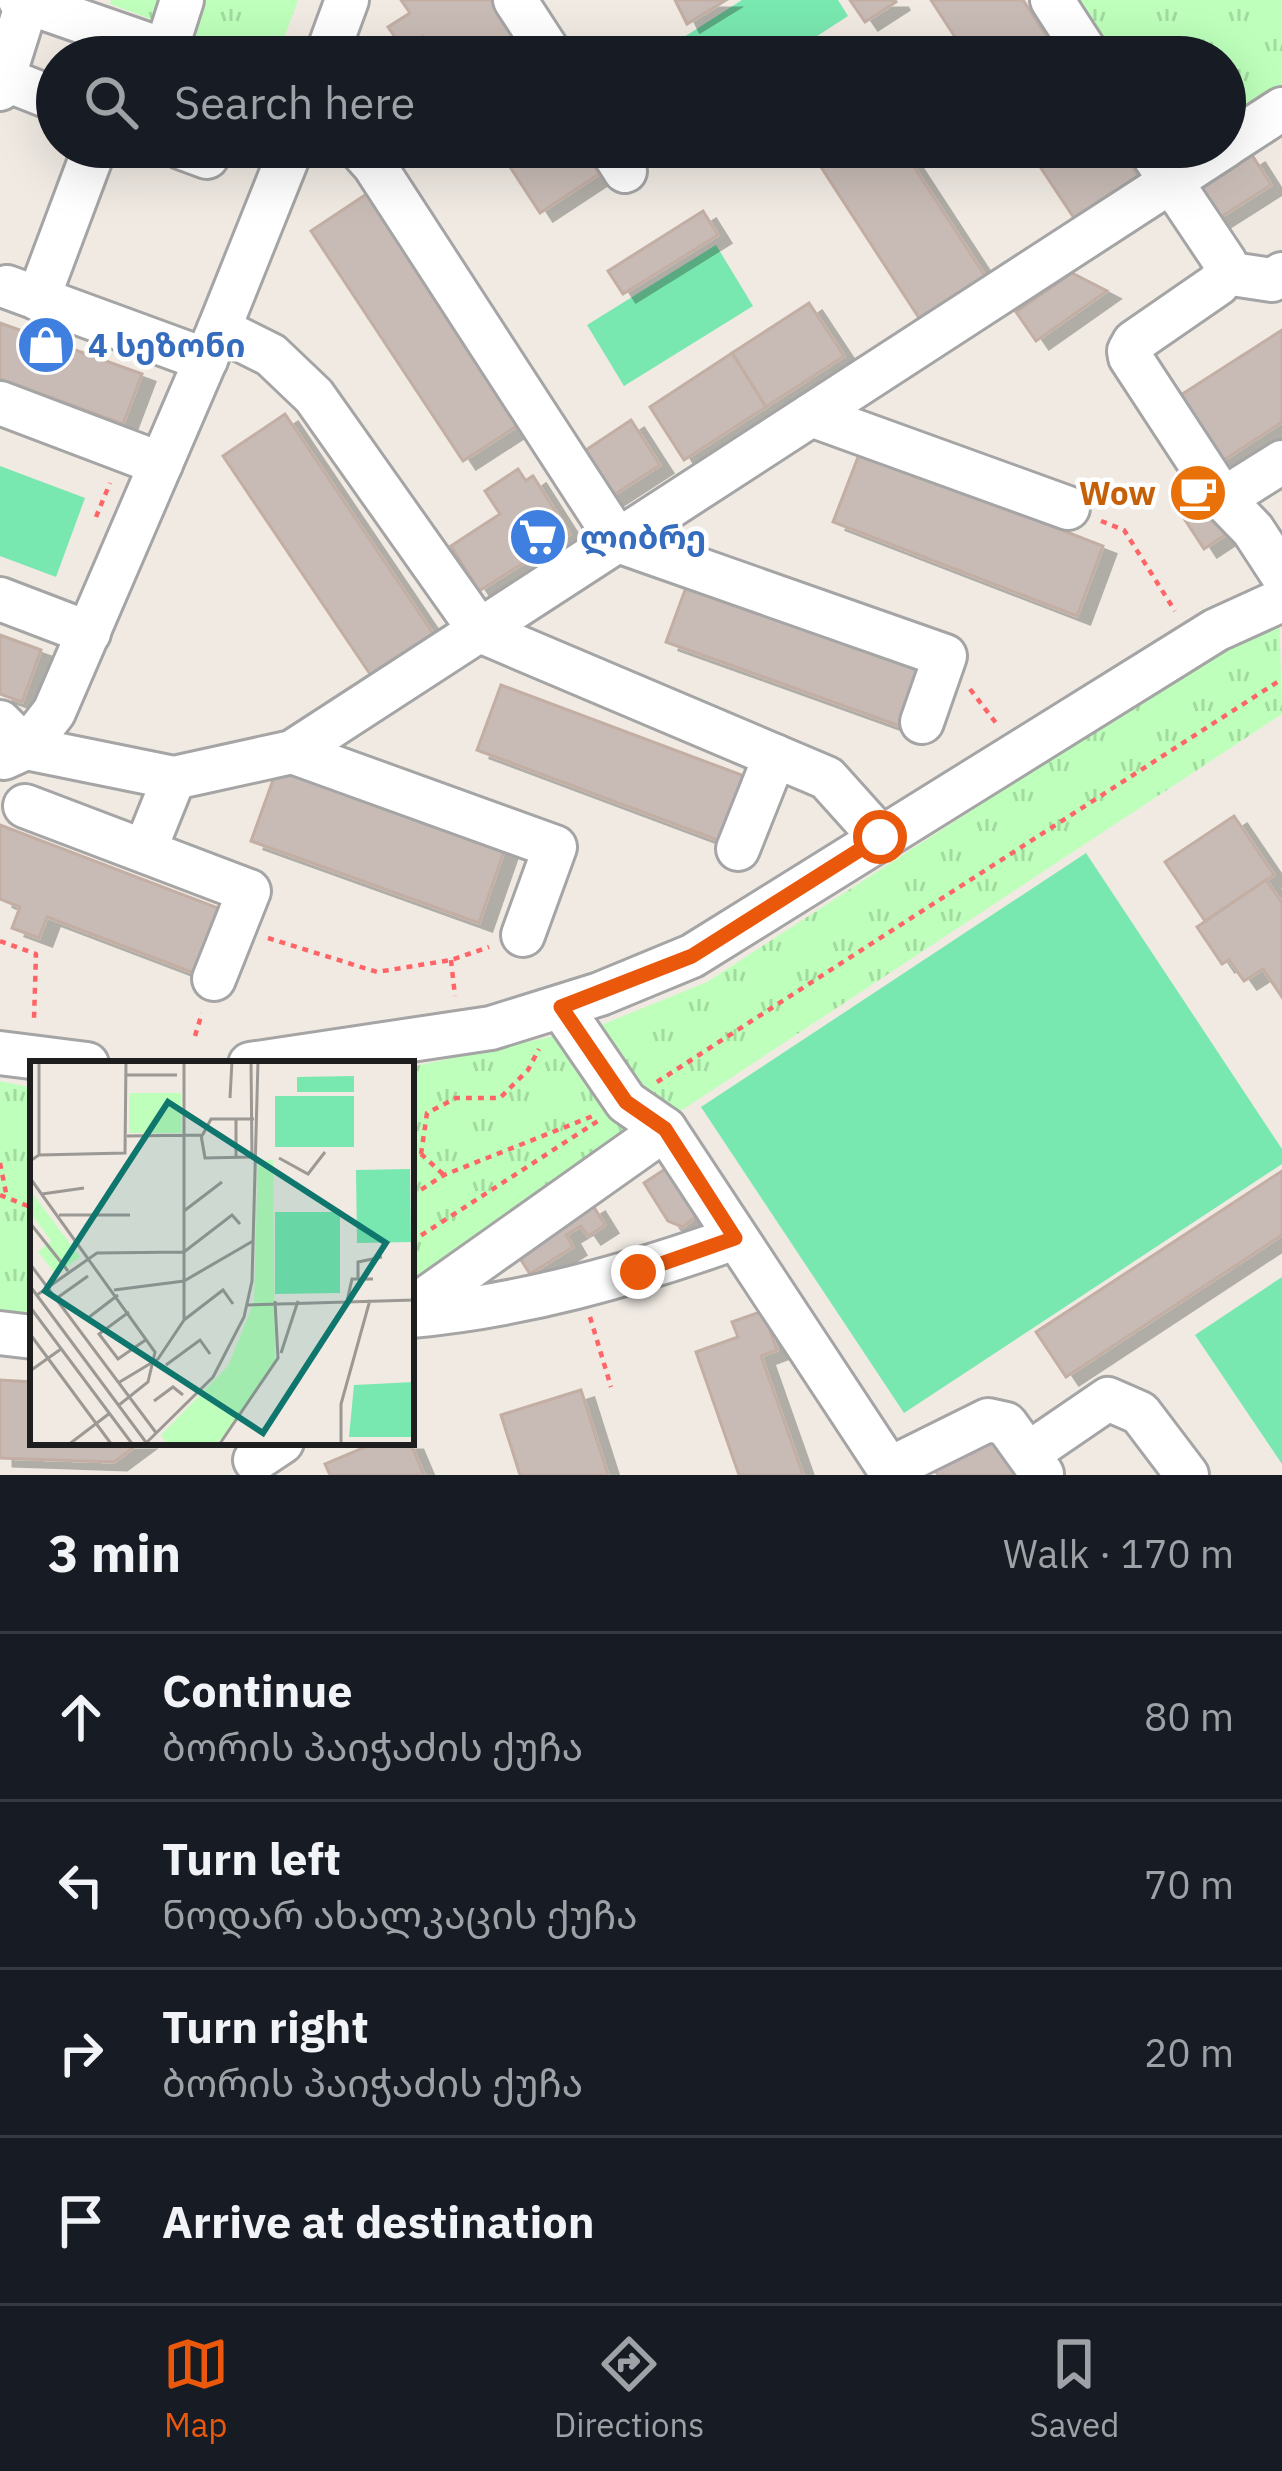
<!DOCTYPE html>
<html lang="en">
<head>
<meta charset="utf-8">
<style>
  :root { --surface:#171b24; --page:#20242c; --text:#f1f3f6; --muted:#9ea1a6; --line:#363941; --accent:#ea580c }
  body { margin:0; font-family:"IBM Plex Sans","Noto Sans Georgian",sans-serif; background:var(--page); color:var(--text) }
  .stop { position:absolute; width:36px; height:36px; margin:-27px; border:9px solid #ea580c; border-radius:50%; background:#fff }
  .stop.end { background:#ea580c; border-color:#fff; box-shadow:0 3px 12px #0008 }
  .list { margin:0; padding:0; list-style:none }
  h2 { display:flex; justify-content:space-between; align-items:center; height:156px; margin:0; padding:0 48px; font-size:51px }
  h2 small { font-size:39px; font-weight:400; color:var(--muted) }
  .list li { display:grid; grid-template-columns:78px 1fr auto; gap:36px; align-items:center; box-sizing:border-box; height:168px; padding:0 48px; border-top:3px solid var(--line) }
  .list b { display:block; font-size:45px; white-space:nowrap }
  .list p { margin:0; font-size:39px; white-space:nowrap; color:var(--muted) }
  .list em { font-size:39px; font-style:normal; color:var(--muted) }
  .icon { flex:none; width:66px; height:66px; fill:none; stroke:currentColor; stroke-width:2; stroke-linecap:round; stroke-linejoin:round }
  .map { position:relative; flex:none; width:1282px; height:1475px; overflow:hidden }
  .search { position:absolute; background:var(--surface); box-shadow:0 12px 48px #0002; left:36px; right:36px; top:36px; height:132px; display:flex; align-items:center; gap:30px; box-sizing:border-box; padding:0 42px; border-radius:66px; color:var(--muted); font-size:45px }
  .sheet { height:828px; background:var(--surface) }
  nav { display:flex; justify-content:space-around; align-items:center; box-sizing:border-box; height:168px; border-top:3px solid var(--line); background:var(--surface); font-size:33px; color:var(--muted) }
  nav a { display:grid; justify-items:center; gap:6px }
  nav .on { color:var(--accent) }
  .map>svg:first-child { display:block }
  .park { fill:url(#park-tufts) }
  .pitch { fill:#79e7b0 }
  .building { fill:#c8bbb6; stroke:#c3aea4; stroke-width:3; filter:url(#shadow) }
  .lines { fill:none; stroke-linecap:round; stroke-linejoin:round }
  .minor-casing { stroke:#a5a5a5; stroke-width:48 }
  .path { stroke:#ff6566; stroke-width:4.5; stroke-dasharray:6 6; stroke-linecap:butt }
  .minor { stroke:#fff; stroke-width:42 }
  .route { stroke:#ea580c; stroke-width:15 }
  .labels { text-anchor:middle; stroke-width:9; stroke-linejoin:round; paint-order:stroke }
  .shop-label { font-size:33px; font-weight:bold; fill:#366cbe; stroke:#fff; text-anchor:start }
  .food-label { font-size:33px; font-weight:bold; fill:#c56008; stroke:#fff; text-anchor:end }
  .inset-road { fill:none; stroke:#9c9894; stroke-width:3 }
  .view { fill:#0f766e; fill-opacity:0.15; stroke:#0f766e; stroke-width:6 }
  .inset-edge { fill:none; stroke:#1e1e1e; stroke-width:6 }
</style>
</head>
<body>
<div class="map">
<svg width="1282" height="1475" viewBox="0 0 1282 1475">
  <defs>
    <pattern id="park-tufts" width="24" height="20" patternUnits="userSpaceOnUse" patternTransform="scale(3)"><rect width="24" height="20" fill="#bdffbb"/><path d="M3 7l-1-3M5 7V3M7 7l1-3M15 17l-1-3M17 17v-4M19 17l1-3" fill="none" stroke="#a2daa0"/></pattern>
    <filter id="shadow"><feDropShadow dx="13" dy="8" stdDeviation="0" flood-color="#0004"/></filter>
  </defs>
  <rect width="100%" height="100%" fill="#f0eae3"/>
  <!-- park -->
  <g class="park">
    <path d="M111 0H298L277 57H255L110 4Z"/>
    <path d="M1067 0H1282V88L1225 126V57H1104Z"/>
    <path d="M1279 611 1282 714 411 1289V1067L596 1027 707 982Z"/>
    <path d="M0 1081 33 1088V1327L0 1323Z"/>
  </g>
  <!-- pitch -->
  <g class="pitch">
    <path d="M742 0H838L848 16 785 57H697L684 37Z"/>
    <path d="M716 245 753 306 624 386 587 325Z"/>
    <path d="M0 466 85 498 56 577 0 556Z"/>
    <path d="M1086 853 1282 1149V1164L904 1413 701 1107Z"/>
    <path d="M1282 1277V1464L1195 1335Z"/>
  </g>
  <!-- building -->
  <g class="building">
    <path d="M401 0H496L533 57H437L423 36 403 49 388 27 410 13Z"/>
    <path d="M675 0H726L687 24Z"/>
    <path d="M850 0H895L896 2 865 22Z"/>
    <path d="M931 0H1023L1060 57H968Z"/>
    <path d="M79 35 139 57H71Z"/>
    <path d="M497 147H582L599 174 540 213Z"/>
    <path d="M808 147H901L985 276 919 318Z"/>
    <path d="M1027 147H1119L1138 176 1074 218Z"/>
    <path d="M1252 155 1271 185 1216 220 1197 190Z"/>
    <path d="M368 193 520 424 463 461 311 231Z"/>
    <path d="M703 211 718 235 623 294 608 271Z"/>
    <path d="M1072 273 1107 291 1036 341 1016 312Z"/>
    <path d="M809 303 844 356 766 407 732 353Z"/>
    <path d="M0 323 142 374 123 424 0 379Z"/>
    <path d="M1282 330V422L1215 466 1173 400Z"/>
    <path d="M732 353 766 407 684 460 650 407Z"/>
    <path d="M285 414 434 635 372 677 223 456Z"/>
    <path d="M631 420 660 465 600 504 571 460Z"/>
    <path d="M860 452 1103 546 1077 616 833 522Z"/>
    <path d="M518 469 526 481 533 476 570 534 479 591 451 546 500 514 485 491Z"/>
    <path d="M1194 481 1228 533 1204 549 1170 497Z"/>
    <path d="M688 582 921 666 900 726 666 642Z"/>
    <path d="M0 635 41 650 22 702 0 694Z"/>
    <path d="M501 685 744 776 720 841 477 750Z"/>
    <path d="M277 769 504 851 479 923 251 841Z"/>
    <path d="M1234 816 1274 875 1205 921 1165 862Z"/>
    <path d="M0 825 218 908 194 973 47 917 39 938 12 928 20 907 0 899Z"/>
    <path d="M1266 880 1282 903V997L1263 969 1244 981 1229 960 1222 964 1197 927Z"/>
    <path d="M670 1166 698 1215 683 1227 668 1221 644 1183Z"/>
    <path d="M1282 1171V1235L1066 1377 1036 1332Z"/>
    <path d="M592 1204 605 1225 588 1236 581 1226 566 1235 573 1247 530 1274 516 1252Z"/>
    <path d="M763 1311 777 1350 761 1356 803 1475H739L696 1352 738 1337 732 1322Z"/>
    <path d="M0 1380 33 1382V1442H141L114 1462 0 1458Z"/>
    <path d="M581 1390 608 1475H520L501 1415Z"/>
    <path d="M994 1430 1021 1475H938L933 1467Z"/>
    <path d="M377 1442H410L424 1475H330L325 1464Z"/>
  </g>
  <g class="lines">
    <defs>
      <g id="minor">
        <path d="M20 0 184 57"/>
        <path d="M515 0 552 57"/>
        <path d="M1052 0 1089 57"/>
        <path d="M166 50 182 0"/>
        <path d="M326 57 347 0"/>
        <path d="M4 79 57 100"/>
        <path d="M0 89 28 0"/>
        <path d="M1225 146 1282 109"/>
        <path d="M180 147 207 157"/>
        <path d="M358 147 374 165 618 541 945 656 922 722"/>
        <path d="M610 147 625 171"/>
        <path d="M1148 147 1225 262V273L1218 284 1134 342 1129 351 1130 357 1223 499 1253 530 1281 573"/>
        <path d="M1225 273 1272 280 1282 274"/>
        <path d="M7 287 206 360"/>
        <path d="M38 299 95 147"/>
        <path d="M219 329 271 355 314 396 480 631 827 778 880 837"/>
        <path d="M0 403 161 464"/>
        <path d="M811 415 1068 508"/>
        <path d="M1223 499 1282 462"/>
        <path d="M0 599 89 633"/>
        <path d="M0 722 26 748 174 778 292 752 1224 147"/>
        <path d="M292 752 555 847 523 935"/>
        <path d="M4 758 26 748 54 712 219 329 292 147"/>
        <path d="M25 806 249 891 214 979"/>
        <path d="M738 849 775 756"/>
        <path d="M145 850 174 778"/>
        <path d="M561 1007 626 1102 665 1129 893 1475"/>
        <path d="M0 1053 87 1064"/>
        <path d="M250 1064 491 1028 600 994 692 956 1216 630 1282 600"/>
        <path d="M411 1309 665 1129"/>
        <path d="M411 1316C522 1306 631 1275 735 1238"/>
        <path d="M0 1333 33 1337"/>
        <path d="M1029 1453 1108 1399 1140 1413 1187 1475"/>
        <path d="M255 1460 282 1442"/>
        <path d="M889 1469 988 1420 1006 1424 1042 1474"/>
      </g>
    </defs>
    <!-- minor casing -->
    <use href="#minor" class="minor-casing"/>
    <!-- path -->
    <g class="path">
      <path d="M96 517 110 483"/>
      <path d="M1101 521 1124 530 1175 611"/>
      <path d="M970 689 996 723"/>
      <path d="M268 938 377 972 451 960 489 947"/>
      <path d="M0 941 36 954 34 1019"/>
      <path d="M451 960 455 996"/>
      <path d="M195 1036 202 1013"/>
      <path d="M657 1082 1282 679"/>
      <path d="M421 1154 427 1113 456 1098H500L528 1070 539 1049"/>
      <path d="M411 1161 421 1154 444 1175"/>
      <path d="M0 1163 7 1198"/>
      <path d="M0 1195 33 1208"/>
      <path d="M411 1196 444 1175 593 1116"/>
      <path d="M411 1242 598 1121"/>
      <path d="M590 1317 611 1387"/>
    </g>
    <!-- minor -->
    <use href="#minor" class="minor"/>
  </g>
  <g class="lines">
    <!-- route -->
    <path class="route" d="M638 1272 735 1238 665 1129 626 1102 561 1007 692 956 880 837"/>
  </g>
  <!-- icons -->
  <defs>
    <symbol id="shop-disc" viewBox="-11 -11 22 22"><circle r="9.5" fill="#3f7fe0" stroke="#fff"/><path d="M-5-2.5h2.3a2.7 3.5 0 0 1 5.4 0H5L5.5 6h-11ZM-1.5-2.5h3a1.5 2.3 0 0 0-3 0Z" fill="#fff"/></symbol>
    <symbol id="cafe-disc" viewBox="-11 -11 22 22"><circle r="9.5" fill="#e8710a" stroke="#fff"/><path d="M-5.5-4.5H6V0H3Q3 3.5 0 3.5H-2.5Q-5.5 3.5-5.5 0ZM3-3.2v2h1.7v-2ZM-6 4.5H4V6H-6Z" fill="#fff"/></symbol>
    <symbol id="supermarket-disc" viewBox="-11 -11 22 22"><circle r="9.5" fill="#3f7fe0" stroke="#fff"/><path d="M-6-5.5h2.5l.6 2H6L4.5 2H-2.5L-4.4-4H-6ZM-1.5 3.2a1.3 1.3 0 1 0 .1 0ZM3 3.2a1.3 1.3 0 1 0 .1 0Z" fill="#fff"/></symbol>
  </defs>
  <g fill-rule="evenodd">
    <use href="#shop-disc" x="13" y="312" width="66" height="66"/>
    <use href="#cafe-disc" x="1165" y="460" width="66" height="66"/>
    <use href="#supermarket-disc" x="505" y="504" width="66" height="66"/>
  </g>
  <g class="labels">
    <!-- shop labels -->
    <g class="shop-label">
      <text x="88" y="357">4 სეზონი</text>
      <text x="580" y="549">ლიბრე</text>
    </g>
    <!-- food labels -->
    <g class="food-label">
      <text x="1156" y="505">Wow</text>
    </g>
  </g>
  <!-- overview -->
  <g transform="translate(30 1061)">
    <rect width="384" height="384" fill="#f0eae3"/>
    <path d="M99 32H151V72H99ZM243 99 245 299 194 376 184 384H138L131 374 198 305 224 241 228 100ZM0 129 50 196 26 214 8 191 21 180 0 151Z" fill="#bdffbb"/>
    <path d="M324 15V31H267V16ZM245 35H324V86H245ZM380 108 381 181 327 182 326 109ZM245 151H310V232L245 233ZM384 321V376H319L324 324Z" fill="#79e7b0"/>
    <path class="inset-road" d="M221 0 222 97M96 14H147M200 37 202 0M97 75 171 74 175 97 222 96M172 75 181 58H224M9 94 95 92 96 0M206 97V58M249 97 278 113 295 91M0 100 9 94V0M0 117 125 291 118 321 89 344M12 133 54 127M154 150 192 121M29 154H100M0 162 38 210M0 203 127 373M328 218V201L352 196M0 225 118 384M84 229 154 220 223 180M7 234 67 192 154 191 202 154 210 163M27 237 58 215M317 240 322 218H343M217 244 384 239M0 246 103 384M99 251 69 273 88 298 117 278M58 257 88 234M154 259 193 229 203 243M0 273 82 384M251 292 268 240M136 304 170 279 180 293M0 310 31 288M88 322 128 298 154 259V0M124 340 143 326 153 334M38 384 80 352M114 384 183 316 214 256 222 220 228 0M189 384 248 297 245 240M311 384V343L340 239"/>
    <path class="view" d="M138 41 356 182 233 372 15 230Z"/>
    <rect width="384" height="384" class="inset-edge"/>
  </g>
</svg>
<div class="stop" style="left:880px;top:837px"></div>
<div class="stop end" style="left:638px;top:1272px"></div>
<div class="search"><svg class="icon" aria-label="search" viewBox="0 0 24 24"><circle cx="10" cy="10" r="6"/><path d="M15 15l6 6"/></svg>Search here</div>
</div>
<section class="sheet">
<h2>3 min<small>Walk · 170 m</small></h2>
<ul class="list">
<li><svg class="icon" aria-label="ahead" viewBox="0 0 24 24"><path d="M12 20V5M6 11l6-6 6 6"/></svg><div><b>Continue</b><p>ბორის პაიჭაძის ქუჩა</p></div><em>80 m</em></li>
<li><svg class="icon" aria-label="left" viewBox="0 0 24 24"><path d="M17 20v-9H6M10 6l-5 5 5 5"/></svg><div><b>Turn left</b><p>ნოდარ ახალკაცის ქუჩა</p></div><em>70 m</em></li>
<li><svg class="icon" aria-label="right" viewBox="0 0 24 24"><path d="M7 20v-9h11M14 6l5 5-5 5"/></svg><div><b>Turn right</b><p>ბორის პაიჭაძის ქუჩა</p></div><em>20 m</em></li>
<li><svg class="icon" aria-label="arrive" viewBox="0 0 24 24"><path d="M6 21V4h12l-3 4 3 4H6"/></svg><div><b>Arrive at destination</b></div></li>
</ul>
</section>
<nav>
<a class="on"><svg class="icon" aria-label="map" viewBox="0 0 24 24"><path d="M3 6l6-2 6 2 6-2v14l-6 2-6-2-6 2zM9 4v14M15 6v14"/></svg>Map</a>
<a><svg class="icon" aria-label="directions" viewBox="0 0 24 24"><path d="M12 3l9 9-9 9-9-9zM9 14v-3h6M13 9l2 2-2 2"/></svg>Directions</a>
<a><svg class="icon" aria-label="saved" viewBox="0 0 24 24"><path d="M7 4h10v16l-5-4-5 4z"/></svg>Saved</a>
</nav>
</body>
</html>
